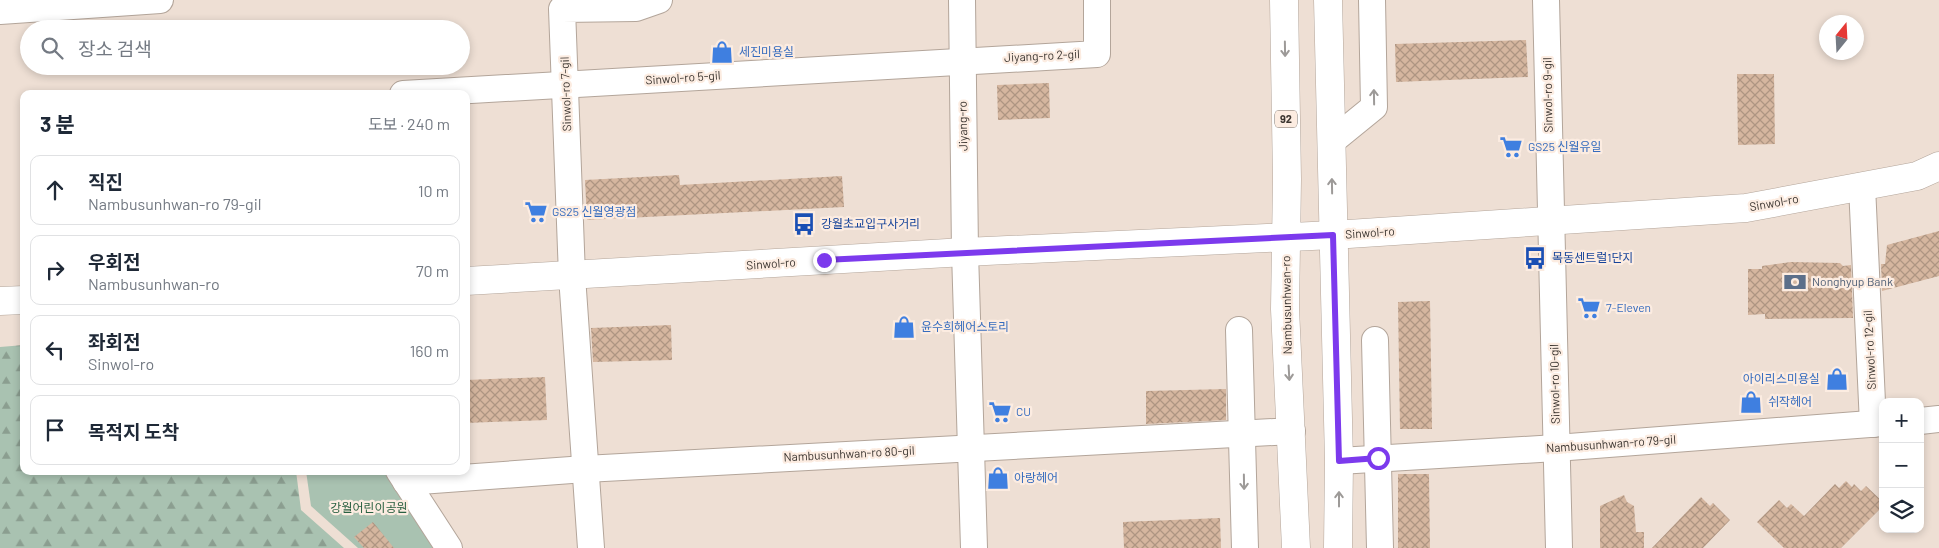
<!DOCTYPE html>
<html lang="ko">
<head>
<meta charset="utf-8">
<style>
  :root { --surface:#fff; --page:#f2f2f3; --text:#1f2937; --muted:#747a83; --line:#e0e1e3 }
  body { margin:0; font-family:Barlow,"Noto Sans KR",sans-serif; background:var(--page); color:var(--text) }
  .controls { position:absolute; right:15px; bottom:15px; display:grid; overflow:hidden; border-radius:10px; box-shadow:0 2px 8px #0003 }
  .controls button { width:45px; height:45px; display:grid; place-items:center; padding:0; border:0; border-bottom:1px solid var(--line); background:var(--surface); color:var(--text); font:25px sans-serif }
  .compass { position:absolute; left:1819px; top:15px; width:45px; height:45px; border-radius:50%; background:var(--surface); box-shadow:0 2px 8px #0003; rotate:18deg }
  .stop { position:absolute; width:15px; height:15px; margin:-11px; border:4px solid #7c3aed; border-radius:50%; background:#fff }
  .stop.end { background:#7c3aed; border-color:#fff; box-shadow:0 1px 5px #0008 }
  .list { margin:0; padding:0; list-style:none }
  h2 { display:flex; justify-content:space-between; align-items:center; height:65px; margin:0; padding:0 20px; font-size:21px }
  h2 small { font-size:16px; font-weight:400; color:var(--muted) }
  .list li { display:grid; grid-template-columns:32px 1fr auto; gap:15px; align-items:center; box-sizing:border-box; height:70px; margin:0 10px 10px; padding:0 10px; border:1px solid var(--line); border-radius:10px }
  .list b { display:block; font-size:19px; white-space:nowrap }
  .list p { margin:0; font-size:16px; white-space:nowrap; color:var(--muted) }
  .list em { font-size:16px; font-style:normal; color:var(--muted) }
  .icon { flex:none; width:28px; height:28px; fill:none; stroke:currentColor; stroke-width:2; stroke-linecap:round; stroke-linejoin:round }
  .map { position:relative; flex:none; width:1939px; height:548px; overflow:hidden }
  .search { position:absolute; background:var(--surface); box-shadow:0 2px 8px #0003; left:20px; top:20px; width:450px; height:55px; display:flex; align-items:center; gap:12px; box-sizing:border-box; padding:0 18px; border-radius:28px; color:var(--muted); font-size:19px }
  .panel { position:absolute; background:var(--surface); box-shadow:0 2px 8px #0003; left:20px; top:90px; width:450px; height:385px; border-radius:10px }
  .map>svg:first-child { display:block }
  .forest { fill:url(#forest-firs) }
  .park { fill:#a9c2b1 }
  .building { fill:url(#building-cross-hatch) }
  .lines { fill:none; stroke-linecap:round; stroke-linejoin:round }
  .minor-casing { stroke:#b3a59a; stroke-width:28 }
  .major-casing { stroke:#b3a59a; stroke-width:29 }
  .minor { stroke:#fff; stroke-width:26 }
  .major { stroke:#fff; stroke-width:28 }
  .oneway { stroke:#9d9a98 }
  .route { stroke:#7c3aed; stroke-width:6 }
  .labels { text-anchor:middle; stroke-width:4.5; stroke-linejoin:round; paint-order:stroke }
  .shield { fill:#fcece1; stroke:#756c65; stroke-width:1 }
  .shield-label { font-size:11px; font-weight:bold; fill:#3b3530 }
  .shop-label { font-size:12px; fill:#366cbe; stroke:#fcece1; text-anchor:start }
  .street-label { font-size:12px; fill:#3b3530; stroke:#fcece1 }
  .transit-label { font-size:12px; fill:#164399; stroke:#fcece1; text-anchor:start }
  .service-label { font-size:12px; fill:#4e5e75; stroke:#fcece1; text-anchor:start }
  .park-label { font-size:12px; fill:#296041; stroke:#fcece1 }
</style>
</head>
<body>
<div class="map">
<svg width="1939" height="548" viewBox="0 0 1939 548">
  <defs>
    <pattern id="forest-firs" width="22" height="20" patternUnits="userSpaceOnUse" patternTransform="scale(1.25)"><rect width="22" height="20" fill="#a9c2b1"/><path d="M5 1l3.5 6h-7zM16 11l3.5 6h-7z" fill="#8b9e90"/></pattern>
    <pattern id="building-cross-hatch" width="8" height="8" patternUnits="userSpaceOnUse" patternTransform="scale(1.25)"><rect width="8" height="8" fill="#d5b69f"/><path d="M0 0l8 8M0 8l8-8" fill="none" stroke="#ae9582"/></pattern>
  </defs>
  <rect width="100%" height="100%" fill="#eedfd4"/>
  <!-- forest -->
  <path class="forest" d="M24 345V471H296L301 510 344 548H0V347Z"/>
  <!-- park -->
  <path class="park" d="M306 471H387L437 548H358L311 506Z"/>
  <!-- building -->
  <g class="building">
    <path d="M1526 40 1528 77 1396 82 1395 44Z"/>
    <path d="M1737 74H1774L1775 144 1738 145Z"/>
    <path d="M1049 83 1050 118 998 120 997 85Z"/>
    <path d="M679 175 680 185 842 176 844 207 587 220 585 180Z"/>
    <path d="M1939 231V276L1882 291 1881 264H1885L1887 245Z"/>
    <path d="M1791 262 1840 263 1843 266 1851 265 1853 318 1765 319V314L1748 315V269H1762V266Z"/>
    <path d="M1430 301 1432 429H1400L1398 302Z"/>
    <path d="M671 325 672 360 593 362 591 328Z"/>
    <path d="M545 377 547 420 466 423V380Z"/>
    <path d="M1226 389V420L1146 424V391Z"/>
    <path d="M1398 474H1429L1430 548H1398Z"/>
    <path d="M1846 481 1852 487 1854 484 1861 491 1866 486 1883 502V506L1841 548H1784L1757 522 1779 500 1787 508 1791 504 1804 516 1835 484 1839 488Z"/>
    <path d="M1624 495 1627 502 1634 506 1636 532H1644V548H1600V506Z"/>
    <path d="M1701 497 1710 506 1713 503 1730 520 1703 548H1652Z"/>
    <path d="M1220 518 1221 548H1124L1123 522Z"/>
    <path d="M373 522 394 548H364L354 537Z"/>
  </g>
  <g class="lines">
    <defs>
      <g id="minor">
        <path d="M962 0 965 252 974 548"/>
        <path d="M1546 0 1559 548"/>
        <path d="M0 11 160 0"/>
        <path d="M403 94 1097 54V0"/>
        <path d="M1331 142 1374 107 1372 0"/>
        <path d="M1862 186 1873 424"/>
        <path d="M1239 330 1245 548"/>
        <path d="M1375 340 1380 548"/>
        <path d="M1920 421 1939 419"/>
        <path d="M1339 461 1556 448 1883 423"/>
        <path d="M399 471 449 548"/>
        <path d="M406 482 585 469 1292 431"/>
        <path d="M591 548 572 276 562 9 636 8 659 0"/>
      </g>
      <g id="major">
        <path d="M1284 0 1287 179 1285 309 1296 548"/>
        <path d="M1328 0 1339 461 1338 548"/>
        <path d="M466 281 965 252 1333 235 1746 208 1917 176 1939 166"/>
        <path d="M0 301 24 300"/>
      </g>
    </defs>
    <!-- minor casing -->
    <use href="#minor" class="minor-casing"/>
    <!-- major casing -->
    <use href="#major" class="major-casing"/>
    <!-- minor -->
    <use href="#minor" class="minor"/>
    <!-- major -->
    <use href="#major" class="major"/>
  </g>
  <!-- one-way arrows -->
  <defs><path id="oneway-shaft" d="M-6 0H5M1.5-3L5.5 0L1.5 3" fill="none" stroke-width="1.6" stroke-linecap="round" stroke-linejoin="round" transform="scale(1.25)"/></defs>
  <g class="oneway">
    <use href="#oneway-shaft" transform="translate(1285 49) rotate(89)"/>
    <use href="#oneway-shaft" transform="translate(1374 97) rotate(-91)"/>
    <use href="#oneway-shaft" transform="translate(1332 186) rotate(-91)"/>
    <use href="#oneway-shaft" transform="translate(1289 373) rotate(87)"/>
    <use href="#oneway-shaft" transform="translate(1244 482) rotate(89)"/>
    <use href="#oneway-shaft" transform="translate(1339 499) rotate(-90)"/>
  </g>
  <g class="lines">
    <!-- route -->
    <path class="route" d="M824 260 1333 235 1339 461 1378 458"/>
  </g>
  <!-- icons -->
  <defs>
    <symbol id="shop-bare" viewBox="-9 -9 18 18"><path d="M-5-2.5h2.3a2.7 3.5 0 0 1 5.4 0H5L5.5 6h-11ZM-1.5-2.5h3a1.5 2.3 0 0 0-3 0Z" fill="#3f7fe0" stroke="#fcece1" stroke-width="2.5" paint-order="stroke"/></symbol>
    <symbol id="supermarket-bare" viewBox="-9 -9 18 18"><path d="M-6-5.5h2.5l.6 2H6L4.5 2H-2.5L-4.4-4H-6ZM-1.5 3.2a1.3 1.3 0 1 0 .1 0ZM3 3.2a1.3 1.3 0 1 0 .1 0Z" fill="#3f7fe0" stroke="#fcece1" stroke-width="2.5" paint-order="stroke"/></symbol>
    <symbol id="bus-bare" viewBox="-9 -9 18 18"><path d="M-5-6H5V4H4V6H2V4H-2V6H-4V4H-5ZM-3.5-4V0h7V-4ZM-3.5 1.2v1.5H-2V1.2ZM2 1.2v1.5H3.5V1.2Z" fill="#1a4fb4" stroke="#fcece1" stroke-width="2.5" paint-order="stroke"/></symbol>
    <symbol id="bank-bare" viewBox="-9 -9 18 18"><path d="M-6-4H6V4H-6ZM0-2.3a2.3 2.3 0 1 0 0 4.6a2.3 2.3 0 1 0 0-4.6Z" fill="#5c6f8a" stroke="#fcece1" stroke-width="2.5" paint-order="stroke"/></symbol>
  </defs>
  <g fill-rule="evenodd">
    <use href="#shop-bare" x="706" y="36" width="32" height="32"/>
    <use href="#supermarket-bare" x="1495" y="131" width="32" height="32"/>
    <use href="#supermarket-bare" x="520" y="196" width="32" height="32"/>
    <use href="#bus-bare" x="788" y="208" width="32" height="32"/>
    <use href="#bus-bare" x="1519" y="242" width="32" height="32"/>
    <use href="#bank-bare" x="1779" y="266" width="32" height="32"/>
    <use href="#supermarket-bare" x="1573" y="292" width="32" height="32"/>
    <use href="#shop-bare" x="888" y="311" width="32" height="32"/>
    <use href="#shop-bare" x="1821" y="363" width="32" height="32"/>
    <use href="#shop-bare" x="1735" y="386" width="32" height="32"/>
    <use href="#supermarket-bare" x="984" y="396" width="32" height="32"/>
    <use href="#shop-bare" x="982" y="462" width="32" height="32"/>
  </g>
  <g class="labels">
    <!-- shield labels -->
    <rect class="shield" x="1275" y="110.5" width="22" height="17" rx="4"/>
    <g class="shield-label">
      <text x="1286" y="123">92</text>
    </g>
    <!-- shop labels -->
    <g class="shop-label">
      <text x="739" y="56">세진미용실</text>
      <text x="1528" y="151">GS25 신월유일</text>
      <text x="552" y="216">GS25 신월영광점</text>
      <text x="1606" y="312">7-Eleven</text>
      <text x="921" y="331">윤수희헤어스토리</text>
      <text x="1820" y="383" text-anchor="end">아이리스미용실</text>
      <text x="1768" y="406">쉬작헤어</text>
      <text x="1016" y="416">CU</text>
      <text x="1014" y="482">아랑헤어</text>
    </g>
    <!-- street labels -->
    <g class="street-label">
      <text transform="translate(1042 56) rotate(-3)" y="4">Jiyang-ro 2-gil</text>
      <text transform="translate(683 78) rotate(-4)" y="4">Sinwol-ro 5-gil</text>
      <text transform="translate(566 94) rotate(-92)" y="4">Sinwol-ro 7-gil</text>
      <text transform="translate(1548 95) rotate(-91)" y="4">Sinwol-ro 9-gil</text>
      <text transform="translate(963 126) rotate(-91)" y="4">Jiyang-ro</text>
      <text transform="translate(1774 203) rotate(-10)" y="4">Sinwol-ro</text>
      <text transform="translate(1370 233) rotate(-4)" y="4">Sinwol-ro</text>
      <text transform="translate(771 264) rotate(-4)" y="4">Sinwol-ro</text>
      <text transform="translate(1287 305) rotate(-91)" y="4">Nambusunhwan-ro</text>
      <text transform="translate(1870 350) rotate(-93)" y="4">Sinwol-ro 12-gil</text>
      <text transform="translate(1555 384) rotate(-91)" y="4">Sinwol-ro 10-gil</text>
      <text transform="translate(1611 444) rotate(-4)" y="4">Nambusunhwan-ro 79-gil</text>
      <text transform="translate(849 454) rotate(-3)" y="4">Nambusunhwan-ro 80-gil</text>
    </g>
    <!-- transit labels -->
    <g class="transit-label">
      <text x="821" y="228">강월초교입구사거리</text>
      <text x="1552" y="262">목동센트럴1단지</text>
    </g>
    <!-- service labels -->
    <g class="service-label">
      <text x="1812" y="286">Nonghyup Bank</text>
    </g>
    <!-- park labels -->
    <g class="park-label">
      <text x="369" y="512">강월어린이공원</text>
    </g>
  </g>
</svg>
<div class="controls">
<button>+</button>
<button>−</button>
<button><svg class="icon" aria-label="layers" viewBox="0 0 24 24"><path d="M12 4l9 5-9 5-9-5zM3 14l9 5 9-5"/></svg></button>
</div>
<svg class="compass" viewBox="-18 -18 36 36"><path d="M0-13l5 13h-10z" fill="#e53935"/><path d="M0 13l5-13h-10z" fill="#747a83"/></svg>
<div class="stop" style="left:1378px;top:458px"></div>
<div class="stop end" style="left:824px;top:260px"></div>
<div class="search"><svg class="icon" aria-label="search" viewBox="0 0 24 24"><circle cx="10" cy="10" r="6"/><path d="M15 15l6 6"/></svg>장소 검색</div>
<section class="panel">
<h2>3 분<small>도보 · 240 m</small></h2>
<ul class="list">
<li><svg class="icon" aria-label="ahead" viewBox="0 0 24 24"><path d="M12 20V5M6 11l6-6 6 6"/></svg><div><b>직진</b><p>Nambusunhwan-ro 79-gil</p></div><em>10 m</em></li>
<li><svg class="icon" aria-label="right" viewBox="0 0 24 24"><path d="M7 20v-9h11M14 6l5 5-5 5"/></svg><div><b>우회전</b><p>Nambusunhwan-ro</p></div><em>70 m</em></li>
<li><svg class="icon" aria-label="left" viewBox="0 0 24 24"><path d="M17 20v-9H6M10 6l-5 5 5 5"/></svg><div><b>좌회전</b><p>Sinwol-ro</p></div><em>160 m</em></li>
<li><svg class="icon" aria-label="arrive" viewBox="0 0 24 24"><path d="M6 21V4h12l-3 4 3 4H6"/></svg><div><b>목적지 도착</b></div></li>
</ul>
</section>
</div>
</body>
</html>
